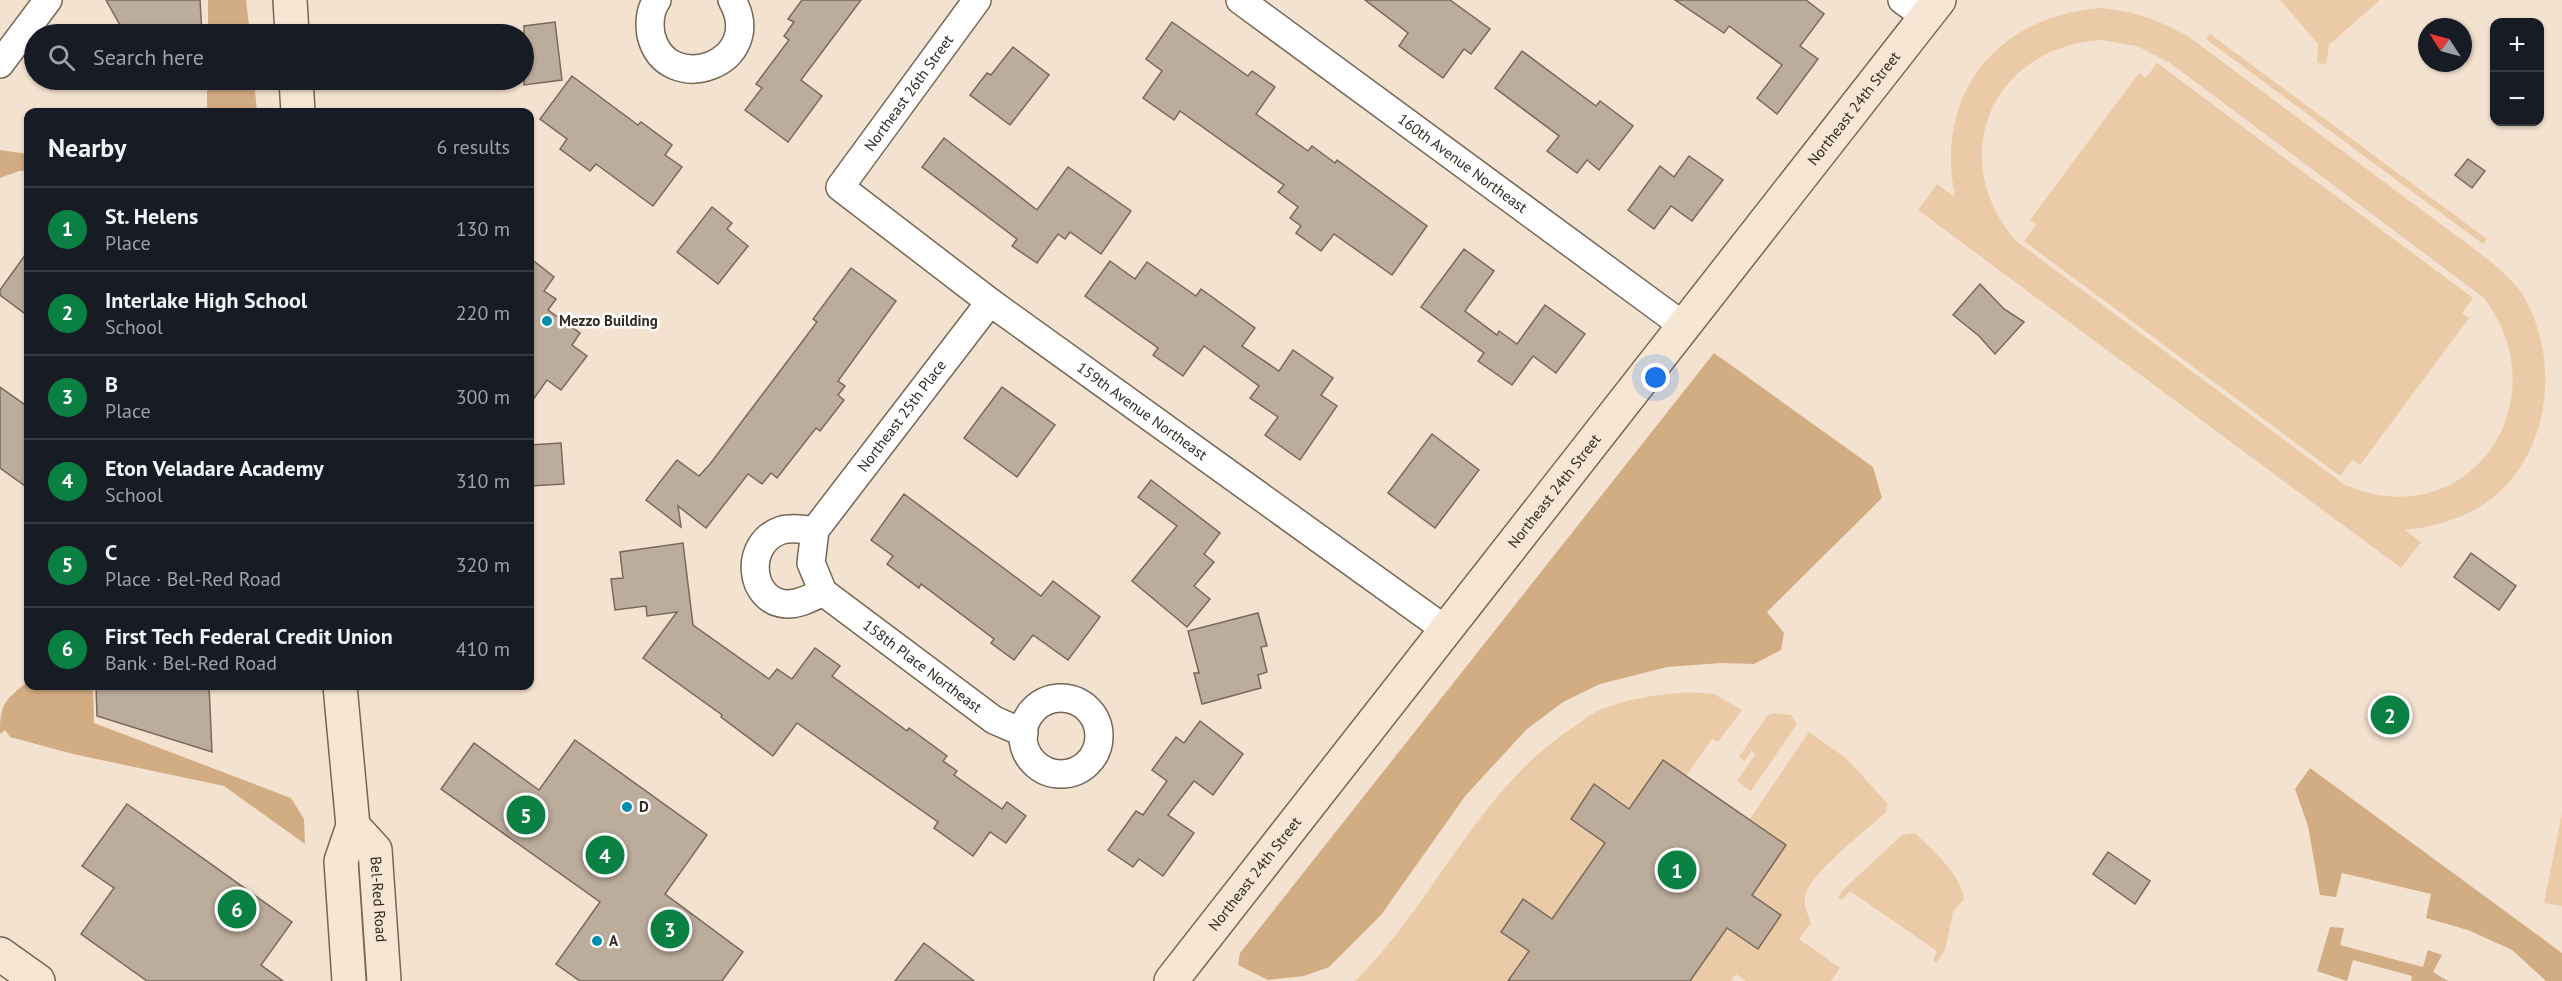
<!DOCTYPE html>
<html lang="en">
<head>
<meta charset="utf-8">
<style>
  :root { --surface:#171b24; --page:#20242c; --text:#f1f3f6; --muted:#9ea1a6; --line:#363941; --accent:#0b8043 }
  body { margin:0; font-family:"PT Sans",sans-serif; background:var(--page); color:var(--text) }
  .controls { position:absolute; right:18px; top:18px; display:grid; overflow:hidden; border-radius:12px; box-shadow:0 2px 4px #0004 }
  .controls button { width:54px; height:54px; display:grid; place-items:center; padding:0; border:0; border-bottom:2px solid var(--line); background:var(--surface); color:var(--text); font:30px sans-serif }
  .compass { position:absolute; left:2418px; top:18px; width:54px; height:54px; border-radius:50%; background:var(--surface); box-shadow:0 2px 4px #0004; rotate:306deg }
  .you { position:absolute; left:1656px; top:378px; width:21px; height:21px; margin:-15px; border:4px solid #fff; border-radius:50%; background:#1a73e8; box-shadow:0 0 0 9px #1a73e833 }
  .badge { display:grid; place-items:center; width:39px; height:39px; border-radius:50%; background:var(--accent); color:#fff; font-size:20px; font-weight:700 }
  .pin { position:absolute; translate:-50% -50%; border:3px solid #fff; box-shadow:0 2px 6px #0006 }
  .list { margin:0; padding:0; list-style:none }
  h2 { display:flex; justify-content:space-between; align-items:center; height:78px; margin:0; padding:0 24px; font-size:26px }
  h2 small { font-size:20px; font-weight:400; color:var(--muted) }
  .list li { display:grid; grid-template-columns:39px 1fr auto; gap:18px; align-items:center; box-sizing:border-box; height:84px; padding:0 24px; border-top:2px solid var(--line) }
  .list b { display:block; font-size:22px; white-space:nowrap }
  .list p { margin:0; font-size:20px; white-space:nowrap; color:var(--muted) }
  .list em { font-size:20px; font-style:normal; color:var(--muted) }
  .icon { flex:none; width:33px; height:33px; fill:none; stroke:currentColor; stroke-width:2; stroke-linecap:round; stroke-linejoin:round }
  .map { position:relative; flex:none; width:2562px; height:981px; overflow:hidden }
  .search { position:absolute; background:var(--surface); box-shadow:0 2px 4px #0004; left:24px; top:24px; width:510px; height:66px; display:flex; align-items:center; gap:15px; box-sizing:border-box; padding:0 21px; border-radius:33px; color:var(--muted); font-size:22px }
  .panel { position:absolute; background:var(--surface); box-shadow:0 2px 4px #0004; left:24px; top:108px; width:510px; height:582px; border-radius:12px }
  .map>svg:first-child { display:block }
  .green { fill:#eacaa7; fill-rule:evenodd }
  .forest { fill:#d2ac83 }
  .building { fill:#bcac9b; stroke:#786959; stroke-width:1.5 }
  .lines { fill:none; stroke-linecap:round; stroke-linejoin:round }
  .street-casing { stroke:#756656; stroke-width:30 }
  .secondary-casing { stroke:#756656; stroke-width:36 }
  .street { stroke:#fff; stroke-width:27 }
  .secondary { stroke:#f7e6d4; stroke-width:33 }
  .poi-dot { fill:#008eab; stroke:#fff; stroke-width:2 }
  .labels { text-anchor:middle; stroke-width:5; stroke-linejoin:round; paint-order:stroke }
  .street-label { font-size:15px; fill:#312a23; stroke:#fff }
  .poi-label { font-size:15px; font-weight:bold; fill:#312a23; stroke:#fff; text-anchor:start }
</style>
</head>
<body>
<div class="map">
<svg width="2562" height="981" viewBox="0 0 2562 981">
  <rect width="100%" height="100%" fill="#f4e2d0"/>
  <!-- green -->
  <g class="green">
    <path d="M2280 0H2380L2329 45 2326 64 2317 63 2318 44Z"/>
    <path d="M2101 8C2134 11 2160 20 2189 37L2489 260C2500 270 2512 280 2521 292 2562 357 2552 456 2486 503 2461 519 2434 527 2405 530L2421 542 2401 568 1918 210 1937 184 1955 197C1934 93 1997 16 2101 8ZM2101 40 2137 46 2170 63 2484 298C2562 401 2469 538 2345 485L2015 240C1945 157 1992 47 2101 40Z"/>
    <path d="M2210 34 2487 239 2483 244 2206 39Z"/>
    <path d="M2157 63 2473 298 2462 313 2469 318 2360 465 2352 460 2340 476 2024 241 2036 225 2030 220 2139 73 2146 78Z"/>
    <path d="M1687 692 1714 694 1742 710 1718 742 1712 739 1686 776 1662 760 1629 809 1594 785 1571 819 1605 843 1552 919 1523 899 1501 931 1529 951 1508 981H1355C1435 903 1478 788 1575 726 1583 720 1592 713 1602 709 1630 698 1657 695 1687 692Z"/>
    <path d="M1773 713 1791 715 1797 724 1751 791 1737 781 1755 755 1752 750 1745 761 1739 757 1767 716Z"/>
    <path d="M1809 732 1846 758 1887 803 1886 812C1867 830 1811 872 1805 896 1803 904 1808 915 1811 923L1799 939 1840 968 1831 981H1746L1736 974 1731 981H1690L1727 928 1758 949 1781 915 1752 895 1749 820Z"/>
    <path d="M2562 814V906L2544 903Z"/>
    <path d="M1915 833C1933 851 1960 873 1964 899L1953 912 1945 950 1936 963 1933 960 1937 951 1850 891 1842 900 1838 897 1844 889 1902 835Z"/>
  </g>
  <!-- forest -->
  <g class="forest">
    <path d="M208 0H246L250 34H208Z"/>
    <path d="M207 80H254L257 112H207Z"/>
    <path d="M0 150 28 154V171H19L0 178Z"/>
    <path d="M1714 353 1873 467 1882 498 1767 612 1784 633 1781 650 1754 664 1722 663 1667 667 1600 684 1563 702 1527 729 1466 795 1381 915 1329 967 1304 976 1268 980 1238 965 1240 953Z"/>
    <path d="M28 681V686H93L94 723 291 798 304 819 305 844 224 786 73 754 10 737 5 730 0 734C0 702 5 701 28 681Z"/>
    <path d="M2310 768 2562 953V981H2546L2512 950 2468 930 2426 918 2431 894 2342 873 2336 897 2320 895 2308 826 2295 789Z"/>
    <path d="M2330 927 2344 928 2340 945 2423 967 2428 950 2442 955 2433 972 2448 981H2411L2412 976 2353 960 2347 981 2317 971Z"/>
  </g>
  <!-- building -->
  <g class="building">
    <path d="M106 0H200L202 34H125Z"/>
    <path d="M802 0H861L801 80 822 96 788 142 745 110 762 88 756 84 789 40 784 36 794 22 788 19Z"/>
    <path d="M1365 0H1450L1490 29 1471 54 1464 49 1443 78 1399 46 1408 33Z"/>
    <path d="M1675 0H1806L1824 14 1800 46 1818 59 1777 114 1757 98 1782 65 1729 26 1724 33Z"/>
    <path d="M555 22 562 80 524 85V26Z"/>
    <path d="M1172 22 1248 76 1252 71 1275 87 1256 114 1308 151 1312 146 1335 163 1337 160 1427 226 1392 275 1334 234 1321 251 1296 233 1301 226 1290 218 1298 207 1278 192 1284 185 1180 111 1174 120 1143 98 1162 71 1146 59Z"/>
    <path d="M1013 47 1049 75 1010 125 970 95 987 73 991 75Z"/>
    <path d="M1522 51 1596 106 1600 101 1633 126 1599 170 1587 160 1577 173 1547 151 1559 136 1495 88Z"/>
    <path d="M572 76 638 125 641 122 672 145 665 155 682 167 653 206 596 164 590 171 560 149 567 139 540 119Z"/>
    <path d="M944 138 1037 210 1068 167 1131 211 1101 254 1070 232 1065 239 1058 234 1037 263 1012 246 1017 239 922 167Z"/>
    <path d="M1689 156 1723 180 1692 221 1671 206 1654 229 1628 210 1660 166 1674 177Z"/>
    <path d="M2468 159 2485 171 2472 188 2455 175Z"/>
    <path d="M712 207 732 223 727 229 748 246 718 284 677 252Z"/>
    <path d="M1464 249 1494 271 1465 311 1497 335 1499 331 1517 344 1545 305 1585 334 1556 373 1533 356 1512 385 1478 361 1484 353 1421 307Z"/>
    <path d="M28 251V316L0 295V290Z"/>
    <path d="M530 258 554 277 544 291 556 299 548 310 580 333 572 345 587 356 561 390 547 380 530 404Z"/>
    <path d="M1110 261 1135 279 1147 262 1196 296 1201 289 1255 328 1242 346 1279 371 1293 350 1333 378 1321 395 1337 406 1300 460 1265 435 1278 417 1250 398 1259 386 1204 346 1183 376 1153 355 1158 348 1085 296Z"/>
    <path d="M851 268 896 301 838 381 845 386 838 395 844 400 820 431 816 428 777 478 771 473 762 484 748 474 706 528 678 506 681 527 646 500 677 460 699 476 710 464 817 322 813 319Z"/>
    <path d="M1980 284 2004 309 2024 322 1995 354 1979 336 1953 315Z"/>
    <path d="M0 387 28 407V488L0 468Z"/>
    <path d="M1002 387 1055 425 1017 477 964 438Z"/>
    <path d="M1432 434 1479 470 1435 528 1388 493Z"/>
    <path d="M561 443 564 484 530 486V445Z"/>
    <path d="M1151 480 1220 533 1204 554 1214 562 1194 586 1210 599 1187 627 1132 581 1177 526 1138 497Z"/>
    <path d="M904 494 1041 596 1053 581 1100 617 1068 660 1033 635 1014 660 991 643 994 639 921 584 919 588 887 564 893 556 871 540Z"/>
    <path d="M683 543 693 625 769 679 777 669 792 679 815 648 840 666 832 676 907 731 909 728 947 756 943 761 957 771 954 775 1002 809 1007 802 1026 816 1006 843 990 832 973 856 934 828 938 822 797 723 773 756 721 717 722 715 643 658 677 612 647 616 646 606 615 610 611 579 623 578 620 552Z"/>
    <path d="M2471 553 2516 586 2499 610 2454 577Z"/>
    <path d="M1258 613 1267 646 1261 647 1267 672 1258 675 1261 688 1202 704 1194 673H1199L1188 631Z"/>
    <path d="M96 686H209L212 752 97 716Z"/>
    <path d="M1200 721 1243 754 1213 795 1194 781 1168 815 1194 833 1163 876 1139 859 1133 867 1108 850 1136 811 1143 815 1167 781 1152 770 1176 737 1184 743Z"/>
    <path d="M575 740 707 835 665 894 743 952 722 981H580L556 964 600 902 441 789 474 743 539 790Z"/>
    <path d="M1663 760 1786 845 1752 895 1781 915 1758 949 1727 928 1690 981H1508L1529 951 1501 932 1523 899 1552 919 1605 843 1571 819 1594 784 1629 809Z"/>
    <path d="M127 804 292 922 261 965 283 981H147L81 934 114 888 82 866Z"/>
    <path d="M2108 852 2150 881 2135 904 2093 874Z"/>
    <path d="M924 943 974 981H895Z"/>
  </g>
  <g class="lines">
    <defs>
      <g id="street">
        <path d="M657 0C650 10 649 23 651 35 666 99 768 64 732 0"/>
        <path id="s1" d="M977 0 840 187 990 302 1446 630"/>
        <path id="s2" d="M1240 0 1685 327"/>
        <path d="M1902 0 1926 17"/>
        <path d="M0 64 48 0"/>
        <path id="s3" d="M990 302 815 530 811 563 823 592 994 720 1024 733"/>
        <path d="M815 530C805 530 792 527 782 530 743 542 748 603 788 604 801 604 812 597 823 592"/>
        <circle cx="1061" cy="736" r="38"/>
      </g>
      <g id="secondary">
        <path d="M290 0 292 34"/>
        <path d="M296 80 298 112"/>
        <path d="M340 686 353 826 341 861 349 981"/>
        <path id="s4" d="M353 826 375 850 384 981"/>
        <path d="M0 954 38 981"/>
        <path id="s5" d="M1171 981 1939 0"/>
      </g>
    </defs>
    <!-- street casing -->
    <use href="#street" class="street-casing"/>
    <!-- secondary casing -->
    <use href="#secondary" class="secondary-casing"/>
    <!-- street -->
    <use href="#street" class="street"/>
    <!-- secondary -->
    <use href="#secondary" class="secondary"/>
  </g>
  <!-- markers -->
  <g class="poi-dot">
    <circle cx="547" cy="321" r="6"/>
    <circle cx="627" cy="807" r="6"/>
    <circle cx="597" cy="941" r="6"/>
  </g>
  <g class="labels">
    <!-- street labels -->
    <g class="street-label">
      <text transform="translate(909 93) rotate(-54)" y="5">Northeast 26th Street</text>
      <text dy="5" stroke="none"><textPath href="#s5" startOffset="1108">Northeast 24th Street</textPath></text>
      <text dy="5" stroke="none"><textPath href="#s2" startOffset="276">160th Avenue Northeast</textPath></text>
      <text dy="5" stroke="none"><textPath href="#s1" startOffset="608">159th Avenue Northeast</textPath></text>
      <text transform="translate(902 416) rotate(-53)" y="5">Northeast 25th Place</text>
      <text dy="5" stroke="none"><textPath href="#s5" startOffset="622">Northeast 24th Street</textPath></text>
      <text dy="5" stroke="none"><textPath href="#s3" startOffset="476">158th Place Northeast</textPath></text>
      <text dy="5" stroke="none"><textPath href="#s5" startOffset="136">Northeast 24th Street</textPath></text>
      <text dy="5" stroke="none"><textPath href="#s4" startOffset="82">Bel-Red Road</textPath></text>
    </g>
    <!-- poi labels -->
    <g class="poi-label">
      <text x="559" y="326">Mezzo Building</text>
      <text x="639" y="812">D</text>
      <text x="609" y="946">A</text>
    </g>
  </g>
</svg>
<div class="controls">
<button>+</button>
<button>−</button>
</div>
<svg class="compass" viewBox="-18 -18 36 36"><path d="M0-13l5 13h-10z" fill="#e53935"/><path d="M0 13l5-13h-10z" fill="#9ea1a6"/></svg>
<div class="you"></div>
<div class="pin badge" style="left:1677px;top:870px">1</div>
<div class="pin badge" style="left:2390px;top:715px">2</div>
<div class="pin badge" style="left:670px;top:929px">3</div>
<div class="pin badge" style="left:605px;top:855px">4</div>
<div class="pin badge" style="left:526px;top:815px">5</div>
<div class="pin badge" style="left:237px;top:909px">6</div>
<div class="search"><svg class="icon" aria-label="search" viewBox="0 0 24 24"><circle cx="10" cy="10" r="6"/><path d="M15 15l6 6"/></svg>Search here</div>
<section class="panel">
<h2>Nearby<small>6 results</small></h2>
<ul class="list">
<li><span class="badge">1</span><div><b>St. Helens</b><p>Place</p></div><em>130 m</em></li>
<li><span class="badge">2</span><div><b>Interlake High School</b><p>School</p></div><em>220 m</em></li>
<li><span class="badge">3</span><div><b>B</b><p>Place</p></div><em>300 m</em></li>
<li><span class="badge">4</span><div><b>Eton Veladare Academy</b><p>School</p></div><em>310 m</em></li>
<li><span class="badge">5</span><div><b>C</b><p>Place · Bel-Red Road</p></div><em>320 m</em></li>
<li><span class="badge">6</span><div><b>First Tech Federal Credit Union</b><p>Bank · Bel-Red Road</p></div><em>410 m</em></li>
</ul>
</section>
</div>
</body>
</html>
